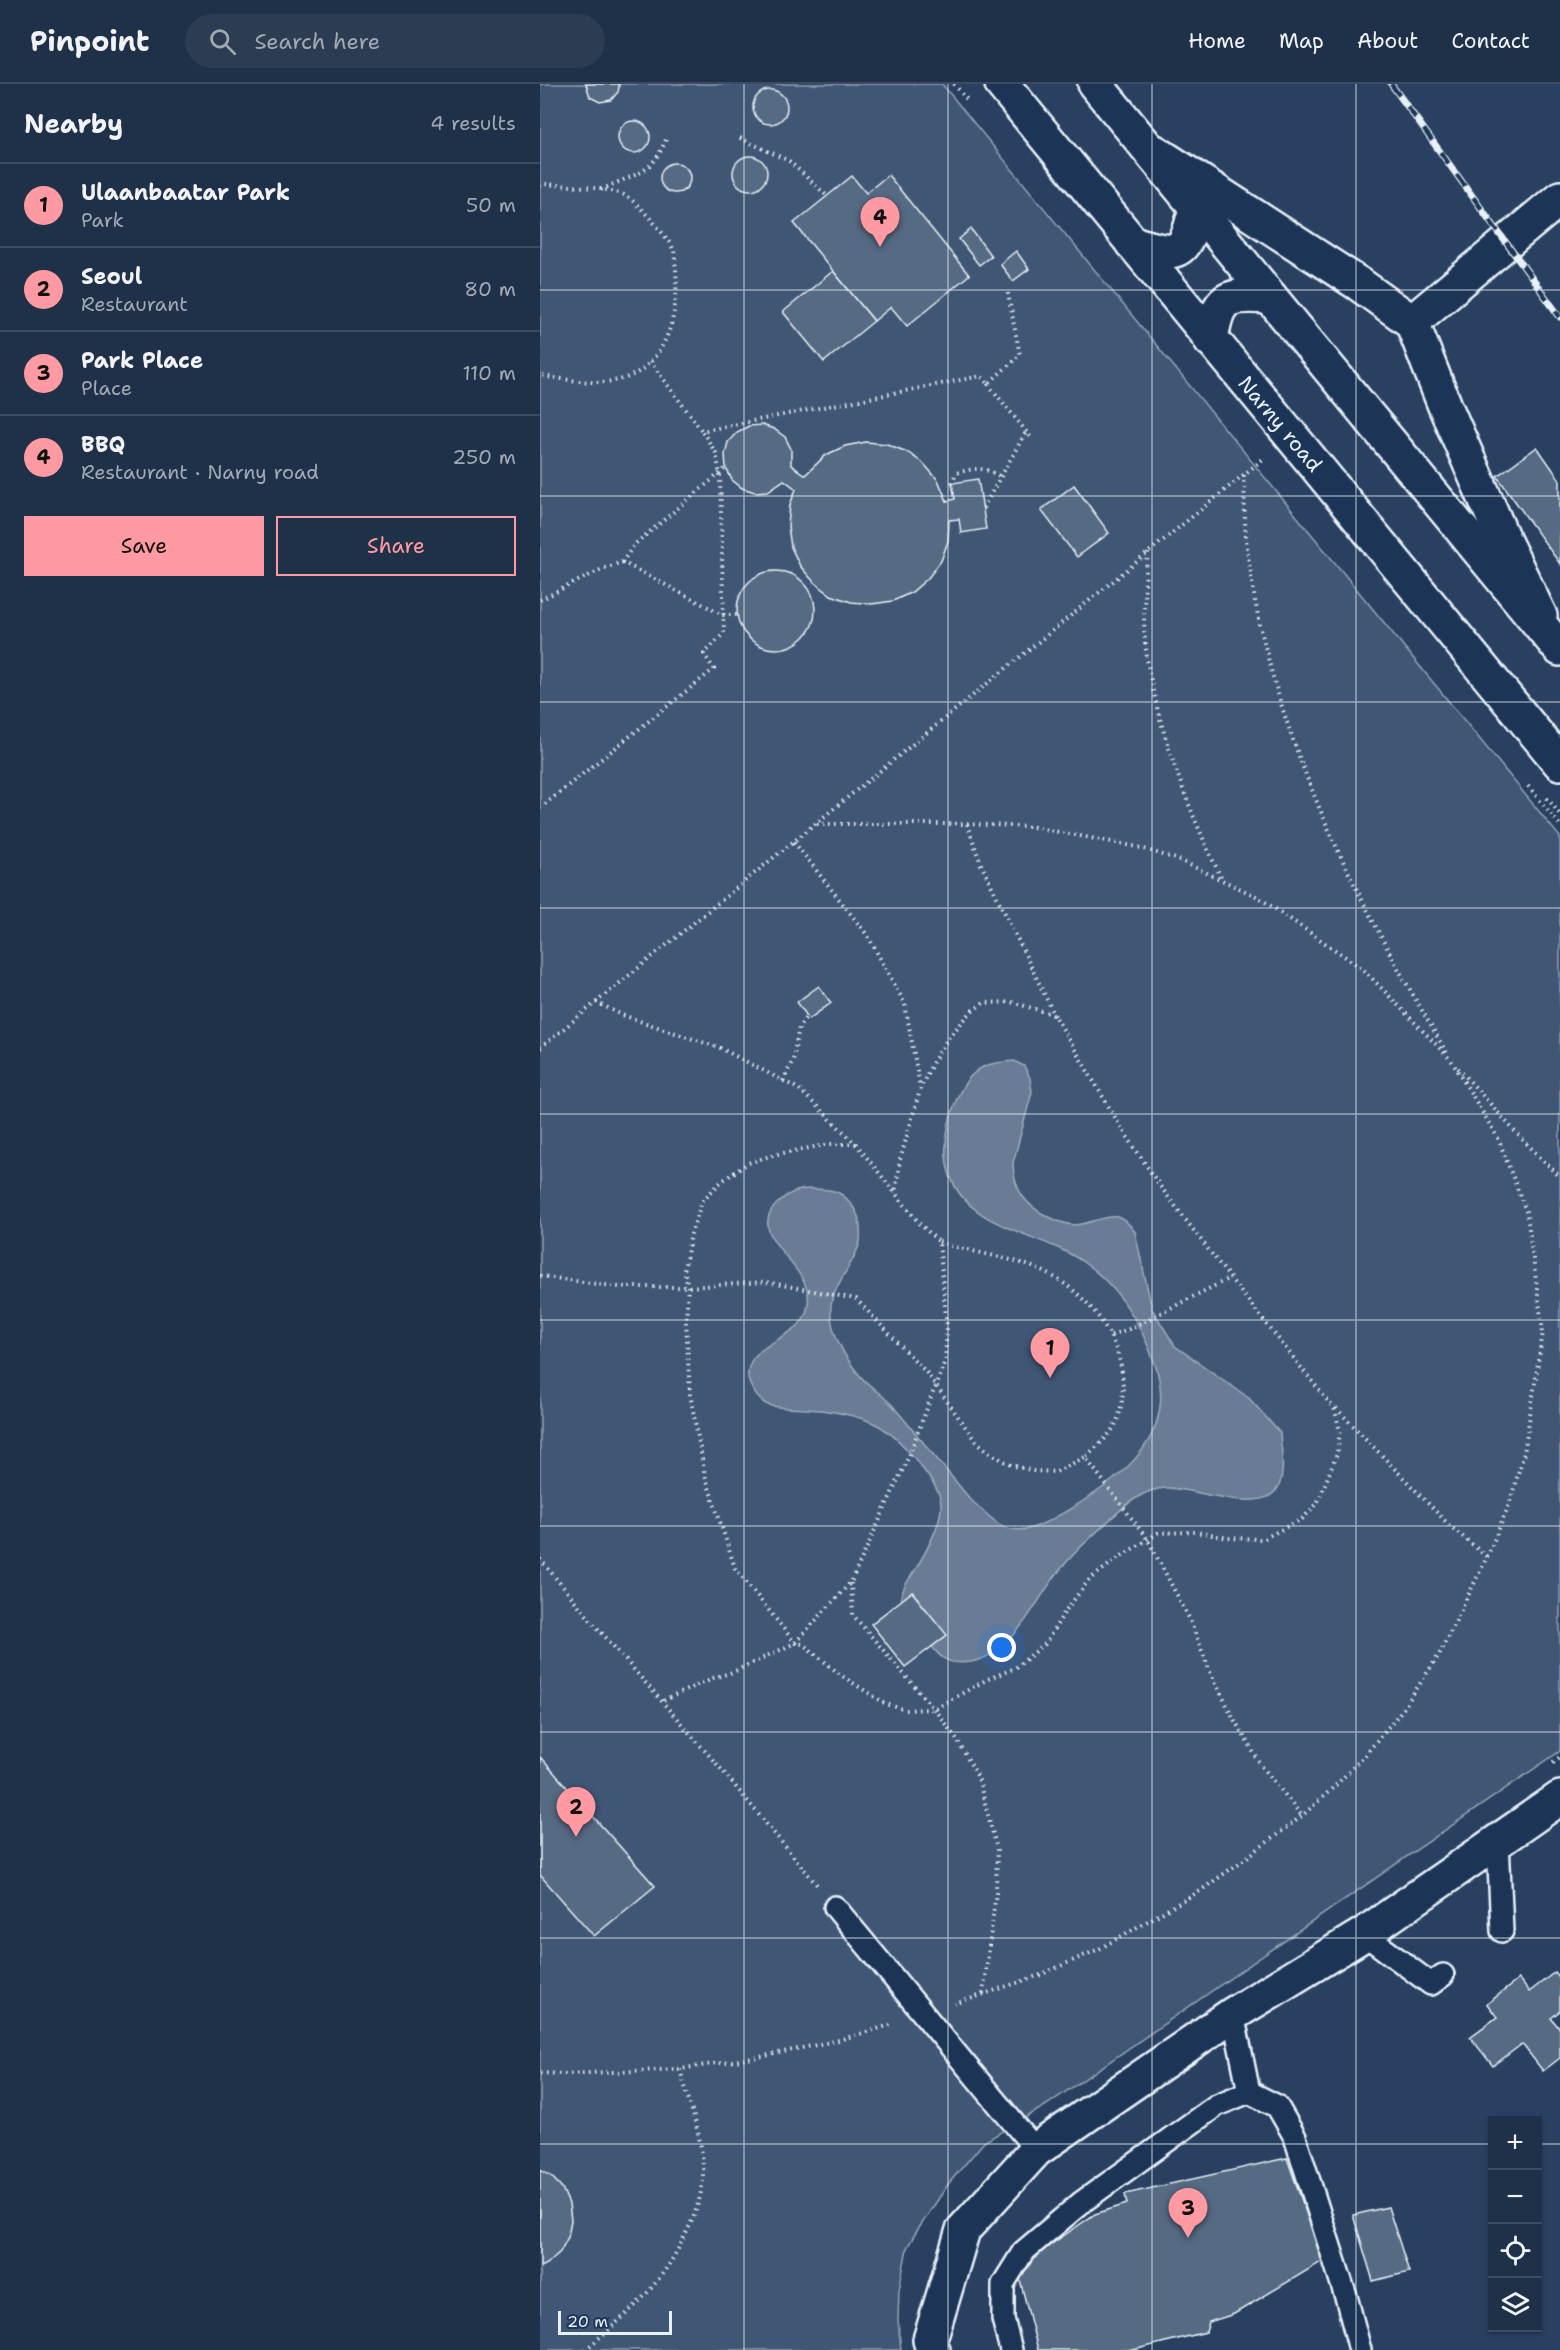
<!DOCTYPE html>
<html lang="en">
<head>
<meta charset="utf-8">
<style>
  :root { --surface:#1f3049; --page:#2c3c53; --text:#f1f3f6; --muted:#a1a9b4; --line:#3c4b61; --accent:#ff9aa2 }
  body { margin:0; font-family:"Shantell Sans",sans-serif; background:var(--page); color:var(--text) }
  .controls { position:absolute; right:18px; bottom:18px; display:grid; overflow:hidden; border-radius:0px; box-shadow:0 2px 4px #0004 }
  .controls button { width:54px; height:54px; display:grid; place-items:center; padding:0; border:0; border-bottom:2px solid var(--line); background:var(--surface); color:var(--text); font:30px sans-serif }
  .scale { position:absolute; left:18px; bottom:15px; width:114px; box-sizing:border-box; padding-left:6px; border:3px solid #e8f1f8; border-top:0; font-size:16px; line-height:21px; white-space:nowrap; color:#e8f1f8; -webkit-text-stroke:4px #1d3557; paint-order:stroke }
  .you { position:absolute; left:462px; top:1564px; width:21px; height:21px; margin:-15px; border:4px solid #fff; border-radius:50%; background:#1a73e8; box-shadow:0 0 0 9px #1a73e833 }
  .badge { display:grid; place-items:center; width:39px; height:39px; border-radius:50%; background:var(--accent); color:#111; font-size:20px; font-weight:700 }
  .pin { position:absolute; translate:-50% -50px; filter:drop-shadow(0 2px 3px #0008) }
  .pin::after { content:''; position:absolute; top:32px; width:21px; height:18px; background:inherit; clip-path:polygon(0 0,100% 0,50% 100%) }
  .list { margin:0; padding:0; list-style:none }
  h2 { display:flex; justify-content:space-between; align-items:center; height:78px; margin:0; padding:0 24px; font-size:26px }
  h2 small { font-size:20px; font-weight:400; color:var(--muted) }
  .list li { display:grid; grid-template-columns:39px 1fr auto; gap:18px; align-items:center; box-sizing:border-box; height:84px; padding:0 24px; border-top:2px solid var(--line) }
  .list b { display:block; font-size:22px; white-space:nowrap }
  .list p { margin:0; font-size:20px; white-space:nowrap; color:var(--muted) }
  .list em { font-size:20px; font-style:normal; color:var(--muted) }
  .actions { display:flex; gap:12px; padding:18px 24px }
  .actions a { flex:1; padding:14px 0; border:2px solid var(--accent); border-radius:0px; text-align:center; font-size:21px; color:var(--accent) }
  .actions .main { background:var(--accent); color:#111 }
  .icon { flex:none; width:33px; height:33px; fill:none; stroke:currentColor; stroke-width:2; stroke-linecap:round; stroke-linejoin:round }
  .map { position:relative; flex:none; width:1020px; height:2266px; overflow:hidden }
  header { display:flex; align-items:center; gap:36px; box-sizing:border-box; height:84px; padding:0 30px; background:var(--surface); border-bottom:2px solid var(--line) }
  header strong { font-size:28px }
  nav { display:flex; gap:33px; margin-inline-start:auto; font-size:21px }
  .search { width:420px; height:54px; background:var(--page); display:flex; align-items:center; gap:15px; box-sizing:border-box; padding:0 21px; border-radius:33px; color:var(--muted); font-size:22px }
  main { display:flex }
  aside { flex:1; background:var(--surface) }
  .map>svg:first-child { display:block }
  .green { fill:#415774; stroke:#94a4b6; stroke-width:1.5 }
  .water { fill:#6b7c95; stroke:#9dabbd; stroke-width:1.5 }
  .building { fill:#556a83; stroke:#e8f1f8; stroke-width:1.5 }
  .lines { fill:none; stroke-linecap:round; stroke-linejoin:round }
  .lane-casing { stroke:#e8f1f8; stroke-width:26 }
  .secondary-casing { stroke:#e8f1f8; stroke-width:38 }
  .primary-casing { stroke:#e8f1f8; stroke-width:38 }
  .path { stroke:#e8f1f8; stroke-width:4; stroke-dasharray:1.5 4.5; stroke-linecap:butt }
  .lane { stroke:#1d3557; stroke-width:21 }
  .secondary { stroke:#1d3557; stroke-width:33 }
  .primary { stroke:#1d3557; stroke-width:33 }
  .rail-casing { stroke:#e8f1f8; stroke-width:7 }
  .rail { stroke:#1d3557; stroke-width:4.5; stroke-dasharray:14; stroke-linecap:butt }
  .grid { fill:none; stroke:#e8f1f8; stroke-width:1.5; stroke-opacity:0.55 }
  .labels { text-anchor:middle; stroke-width:4.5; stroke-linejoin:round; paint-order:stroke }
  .street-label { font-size:21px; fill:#e8f1f8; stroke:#1d3557 }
</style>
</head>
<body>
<header>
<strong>Pinpoint</strong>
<div class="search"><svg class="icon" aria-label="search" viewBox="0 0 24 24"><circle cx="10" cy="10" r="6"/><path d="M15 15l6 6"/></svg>Search here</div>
<nav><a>Home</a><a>Map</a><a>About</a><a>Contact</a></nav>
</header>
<main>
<aside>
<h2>Nearby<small>4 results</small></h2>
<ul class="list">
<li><span class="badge">1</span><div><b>Ulaanbaatar Park</b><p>Park</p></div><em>50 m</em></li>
<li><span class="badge">2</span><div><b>Seoul</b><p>Restaurant</p></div><em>80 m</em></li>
<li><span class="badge">3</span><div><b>Park Place</b><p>Place</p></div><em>110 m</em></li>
<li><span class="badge">4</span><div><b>BBQ</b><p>Restaurant · Narny road</p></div><em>250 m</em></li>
</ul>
<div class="actions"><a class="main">Save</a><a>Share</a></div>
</aside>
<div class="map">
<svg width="1020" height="2266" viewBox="0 0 1020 2266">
  <rect width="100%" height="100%" fill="#294061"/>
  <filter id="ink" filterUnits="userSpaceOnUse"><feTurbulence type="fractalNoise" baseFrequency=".0167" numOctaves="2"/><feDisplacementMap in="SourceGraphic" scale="12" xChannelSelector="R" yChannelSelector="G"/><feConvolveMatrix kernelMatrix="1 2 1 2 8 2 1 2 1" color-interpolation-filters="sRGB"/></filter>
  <g filter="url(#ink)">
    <!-- green -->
    <path class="green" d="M0 0H402L1020 753V1667L505 2022 444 2058 409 2099 375 2150 367 2164 359 2206 358 2236 361 2266H0Z"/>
    <!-- water -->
    <path class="water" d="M474 977 484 982 490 994 492 1008 473 1079C473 1105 485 1122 509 1133 517 1137 527 1141 536 1141 549 1140 565 1131 578 1133 586 1135 591 1142 595 1148L612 1225 635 1262 709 1314 740 1349C741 1364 745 1384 740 1399 729 1435 652 1403 626 1404 605 1405 589 1418 575 1431 556 1449 536 1465 520 1486 495 1516 475 1570 431 1578 423 1579 412 1580 405 1575 400 1573 395 1566 392 1563L406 1551 373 1508 360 1517C362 1504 368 1497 375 1486 385 1470 402 1439 401 1420 400 1406 388 1392 380 1381 366 1363 348 1343 326 1336 307 1329 286 1326 266 1325 253 1324 239 1325 226 1320 217 1315 208 1301 208 1291 207 1261 251 1256 263 1235 292 1184 193 1155 241 1116 249 1109 259 1105 269 1105 277 1105 292 1105 299 1109 309 1114 320 1131 320 1142 320 1147 321 1152 320 1157 316 1178 294 1199 291 1222 288 1246 307 1278 323 1295 333 1305 344 1312 353 1322 379 1353 405 1385 431 1416 441 1424 454 1440 467 1444 490 1451 510 1436 530 1425 583 1394 639 1350 615 1280 601 1240 579 1202 543 1178 498 1146 419 1145 407 1080 401 1052 416 996 443 983 453 978 464 978 474 977Z"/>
    <!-- building -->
    <g class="building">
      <path d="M46 0H79V3L78 8 71 16 60 18 50 13Z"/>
      <circle cx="230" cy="23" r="17"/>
      <circle cx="94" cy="53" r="16"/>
      <circle cx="210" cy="89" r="17"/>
      <circle cx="135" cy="94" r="15"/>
      <path d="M348 91 429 191 367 242 351 223 334 237 254 139 312 92 326 109Z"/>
      <path d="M431 145 451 172 439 181 419 155Z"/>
      <path d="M476 167 489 185 473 197 460 180Z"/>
      <path d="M293 187 334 237 284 278 243 228Z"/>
      <path d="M222 341 234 345 245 353 251 365V381L265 391 286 371 305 362 326 358 347 360 367 368 384 380 398 396 407 417 415 415 412 399 438 395 446 445 421 449 419 435 409 436 408 457 401 477 388 494 372 508 353 517 332 520 311 518 291 511 274 498 260 482 251 463 248 442 250 421 256 405 244 396 228 407 215 408 202 404 192 396 186 384 185 370 188 358 197 348 209 342Z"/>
      <path d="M997 363 1020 396V480L957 392Z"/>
      <path d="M534 401 569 449 537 473 501 426Z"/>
      <circle cx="236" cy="526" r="39"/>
      <path d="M279 902 291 919 269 935 257 918Z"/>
      <path d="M372 1508 407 1551 365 1583 331 1540Z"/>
      <path d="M0 1673 115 1802 54 1852 0 1791Z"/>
      <path d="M1015 1888 1020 1894V1927L1011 1934 1020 1945V1974L1003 1987 982 1960 953 1982 930 1953 957 1933 947 1920 979 1895 989 1908Z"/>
      <path d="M747 2074 783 2177 694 2230 669 2238 666 2248 593 2266H498L477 2184 555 2130 587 2120 585 2110Z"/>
      <path d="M0 2086 11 2092 22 2104 29 2120 31 2136 28 2153 20 2168 8 2179 0 2183Z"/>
      <path d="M848 2123 869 2188 833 2197 813 2131Z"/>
    </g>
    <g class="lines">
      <defs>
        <g id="lane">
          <path d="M958 1758 962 1847"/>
          <path d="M295 1823 496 2066"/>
          <path d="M824 1850 891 1900 903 1891"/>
          <path d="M693 1930 709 2008"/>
          <path d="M471 2266 463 2235V2200L483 2168 542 2118 677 2021 709 2008 737 2022 755 2053 807 2216 820 2266"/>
        </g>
        <g id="secondary">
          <path d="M615 68 819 200 872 238 905 322 962 453 1000 532"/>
          <path d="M872 238 1020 114"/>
          <path d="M393 2266 390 2256 423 2146 496 2066 693 1930 824 1850 1020 1714"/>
        </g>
        <g id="primary">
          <path d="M462 0 1020 679"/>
          <path d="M555 0 1020 565"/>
          <path d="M592 159C639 173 644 173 656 124"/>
          <path d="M671 256C678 211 687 210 730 213"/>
        </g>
      </defs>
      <!-- lane casing -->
      <use href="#lane" class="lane-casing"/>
      <!-- secondary casing -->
      <use href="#secondary" class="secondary-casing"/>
      <!-- primary casing -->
      <use href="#primary" class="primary-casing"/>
      <!-- path -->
      <g class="path">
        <path d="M414 0 429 18"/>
        <path d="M200 54 249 77 286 111"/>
        <path d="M0 102 5 100C24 102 71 103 86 112 97 118 130 155 134 167 135 172 135 179 136 185 139 224 130 273 91 292 64 304 28 295 0 292"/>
        <path d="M61 106C95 88 111 94 127 53"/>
        <path d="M110 277 162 347"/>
        <path d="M448 300 493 356"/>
        <path d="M704 391C705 415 704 440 707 463 723 601 778 735 843 856 863 895 886 933 908 971"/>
        <path d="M412 399 416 389C435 384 443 382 461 393"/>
        <path d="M443 424 486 348"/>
        <path d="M608 469C604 503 602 539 607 574 618 646 649 728 681 793"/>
        <path d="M82 478 183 531H197"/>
        <path d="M0 516 62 485 82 478 95 460 186 384"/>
        <path d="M988 702 1020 741"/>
        <path d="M1007 714 1020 730"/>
        <path d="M0 724 174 585 164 570 184 549 180 391 176 369 162 347 441 292 448 300 480 271 467 205"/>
        <path d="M277 740H427L493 743 598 763 639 776 718 813 823 885 911 976 958 1054 987 1130 1003 1248 984 1369 969 1421 947 1473 899 1571 863 1625 825 1671 795 1702 762 1732 702 1777 660 1807 559 1865 500 1891 415 1920"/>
        <path d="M427 740 441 780 515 932"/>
        <path d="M254 758 328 852 365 920 380 1003"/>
        <path d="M56 918 82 931 180 964 259 1005 316 1060 379 1139 399 1158 407 1243 405 1277 368 1374 311 1498 255 1559 193 1588 170 1595 123 1617"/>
        <path d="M0 964 723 375"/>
        <path d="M918 984 980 1053 1020 1093"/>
        <path d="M243 997 253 976 259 943 267 932"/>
        <path d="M316 1060H290L233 1071 208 1079 182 1097 162 1117 151 1150 144 1186 148 1203 146 1238 150 1310 165 1391 195 1484 255 1559 263 1560 302 1592 346 1620 366 1626 394 1625 448 1595 475 1584 505 1560 526 1526 549 1496 578 1474 618 1449 655 1448 688 1454 723 1455 762 1435 777 1420 797 1370 800 1348 795 1326 690 1194 620 1102 579 1040 515 932 509 929 471 918 444 919 433 926 409 953 393 978 381 1003 360 1076 355 1110"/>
        <path d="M399 1158C432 1169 468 1172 500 1186 555 1210 596 1271 579 1331 574 1349 559 1361 545 1373"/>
        <path d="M0 1192 79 1203H148L226 1198 316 1215 386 1288 434 1355 450 1369 471 1381 494 1387 516 1388 545 1373 608 1456 650 1536 671 1590 695 1637 721 1681 762 1732"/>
        <path d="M571 1251 589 1245 690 1194"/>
        <path d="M796 1324 909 1441 947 1473"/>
        <path d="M0 1475 54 1540 181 1685 277 1801"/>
        <path d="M311 1499 313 1531 394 1625 416 1654 438 1693 457 1765 456 1808 443 1910"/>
        <path d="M1013 1678 1020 1673"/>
        <path d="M0 1989 26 1990 140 1985 220 1973 299 1956 354 1940"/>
        <path d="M45 2266C91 2227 123 2201 148 2145 157 2127 164 2104 163 2083 162 2051 148 2016 140 1985"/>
      </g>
      <!-- lane -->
      <use href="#lane" class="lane"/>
      <!-- secondary -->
      <use href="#secondary" class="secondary"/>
      <!-- primary -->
      <use href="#primary" class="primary"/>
      <defs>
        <path id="rail" d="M851 0 1020 233"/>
      </defs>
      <!-- rail casing -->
      <use href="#rail" class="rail-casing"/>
      <!-- rail -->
      <use href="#rail" class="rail"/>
    </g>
  </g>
  <!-- grid -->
  <path class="grid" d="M204 0V2266M408 0V2266M612 0V2266M816 0V2266M0 206H1020M0 412H1020M0 618H1020M0 824H1020M0 1030H1020M0 1236H1020M0 1442H1020M0 1648H1020M0 1854H1020M0 2060H952M998 2060H1020"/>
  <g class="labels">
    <!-- street labels -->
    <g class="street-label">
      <text transform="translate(740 340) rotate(50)" y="7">Narny road</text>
    </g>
  </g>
</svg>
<div class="controls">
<button>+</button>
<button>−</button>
<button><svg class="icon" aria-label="locate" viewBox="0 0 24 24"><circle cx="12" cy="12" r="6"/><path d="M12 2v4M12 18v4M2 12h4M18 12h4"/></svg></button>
<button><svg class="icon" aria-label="layers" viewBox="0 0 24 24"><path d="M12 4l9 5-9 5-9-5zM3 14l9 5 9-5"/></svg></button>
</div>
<div class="scale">20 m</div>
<div class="you"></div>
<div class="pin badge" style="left:510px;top:1294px">1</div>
<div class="pin badge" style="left:36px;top:1753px">2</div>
<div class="pin badge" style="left:648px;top:2154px">3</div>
<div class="pin badge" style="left:340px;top:163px">4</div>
</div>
</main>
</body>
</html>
